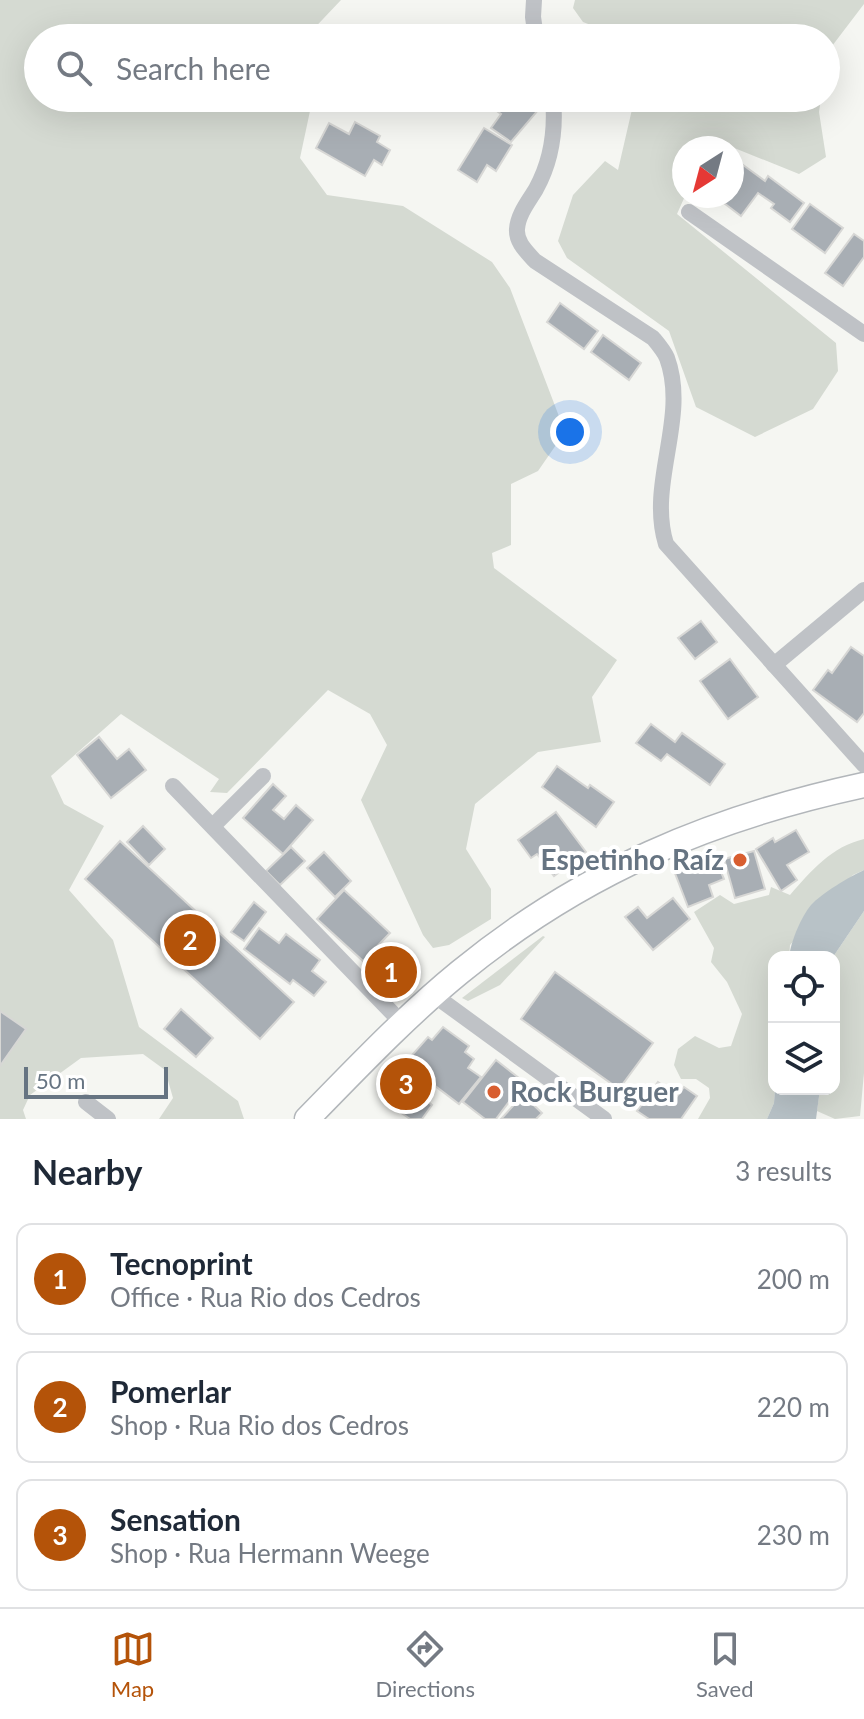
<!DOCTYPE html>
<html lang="en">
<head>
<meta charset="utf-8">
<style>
  :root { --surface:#fff; --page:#f2f2f3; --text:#1f2937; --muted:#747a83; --line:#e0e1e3; --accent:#b45309 }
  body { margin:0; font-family:Lato,sans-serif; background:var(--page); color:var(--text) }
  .controls { position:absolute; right:24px; bottom:24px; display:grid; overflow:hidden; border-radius:16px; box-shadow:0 8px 32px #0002 }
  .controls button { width:72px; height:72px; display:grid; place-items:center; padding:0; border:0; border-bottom:2px solid var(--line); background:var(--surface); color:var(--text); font:40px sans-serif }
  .compass { position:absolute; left:672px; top:136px; width:72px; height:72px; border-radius:50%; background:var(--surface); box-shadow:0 8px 32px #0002; rotate:216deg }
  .scale { position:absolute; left:24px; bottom:20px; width:144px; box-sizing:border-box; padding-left:8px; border:4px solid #667482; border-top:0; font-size:22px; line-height:28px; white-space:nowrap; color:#667482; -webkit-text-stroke:6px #fff; paint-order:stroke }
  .you { position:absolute; left:570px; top:432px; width:28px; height:28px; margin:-20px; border:6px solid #fff; border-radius:50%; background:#1a73e8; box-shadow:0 0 0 12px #1a73e833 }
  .badge { display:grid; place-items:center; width:52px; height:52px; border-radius:50%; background:var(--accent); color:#fff; font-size:26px; font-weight:700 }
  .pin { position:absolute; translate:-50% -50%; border:4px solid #fff; box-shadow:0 2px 8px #0006 }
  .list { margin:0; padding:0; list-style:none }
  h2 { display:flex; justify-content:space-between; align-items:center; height:104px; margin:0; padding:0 32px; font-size:34px }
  h2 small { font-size:26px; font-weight:400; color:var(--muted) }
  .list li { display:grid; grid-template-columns:52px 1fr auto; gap:24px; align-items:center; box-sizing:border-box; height:112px; margin:0 16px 16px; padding:0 16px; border:2px solid var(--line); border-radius:16px }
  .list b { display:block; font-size:30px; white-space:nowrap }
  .list p { margin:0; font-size:26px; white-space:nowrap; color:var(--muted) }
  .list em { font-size:26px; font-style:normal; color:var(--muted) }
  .icon { flex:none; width:44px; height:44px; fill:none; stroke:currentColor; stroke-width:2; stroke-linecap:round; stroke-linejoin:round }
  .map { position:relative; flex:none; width:864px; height:1119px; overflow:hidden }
  .search { position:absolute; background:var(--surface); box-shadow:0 8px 32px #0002; left:24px; right:24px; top:24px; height:88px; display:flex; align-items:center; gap:20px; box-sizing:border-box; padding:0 28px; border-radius:44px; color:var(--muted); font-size:30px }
  .sheet { height:488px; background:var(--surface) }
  nav { display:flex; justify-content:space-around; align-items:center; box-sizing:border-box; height:112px; border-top:2px solid var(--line); background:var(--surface); font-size:22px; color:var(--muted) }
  nav a { display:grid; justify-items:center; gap:4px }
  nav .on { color:var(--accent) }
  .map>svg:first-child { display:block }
  .green { fill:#d5dad2 }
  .water { fill:#b8c2c7 }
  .building { fill:#a8aeb4; stroke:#d7d7d5; stroke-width:2 }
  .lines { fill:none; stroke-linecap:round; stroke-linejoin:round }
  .primary-casing { stroke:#b2b6ba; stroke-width:27 }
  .minor { stroke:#bfc2c6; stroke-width:16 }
  .primary { stroke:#fff; stroke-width:24 }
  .poi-dot { fill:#d85e30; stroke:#fff; stroke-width:3 }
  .labels { text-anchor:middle; stroke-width:8; stroke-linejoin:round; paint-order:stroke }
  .poi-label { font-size:28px; font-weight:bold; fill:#667482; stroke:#fff; text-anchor:end }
</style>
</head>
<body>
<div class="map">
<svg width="864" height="1119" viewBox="0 0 864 1119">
  <rect width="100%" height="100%" fill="#f5f6f2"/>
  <!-- green -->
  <g class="green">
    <path d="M0 0H341L305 38H38V98H307L310 111 300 158 327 195 403 206 492 262 510 288 565 432 538 471 511 484V545L492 553 494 568 617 660 592 697 601 742 538 752 475 804 466 849 491 889V919L449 945 433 948 423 935 361 800 387 745 370 714 328 690 227 793 210 792 219 779 121 714 51 776 64 804 104 826 69 890 113 940 139 1027 238 1101 244 1119H159L173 1098 165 1070 143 1054 81 1058 30 1095 23 1110 26 1119H0Z"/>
    <path d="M575 0H864V4L829 50 826 67V38H624L583 22 573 8Z"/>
    <path d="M639 98H821L819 112 826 157 799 174 712 139 707 148H684L685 196 677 214 836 343 838 371 813 409 755 437 696 407 669 331 567 258 558 241 573 195 605 161 618 170 633 105Z"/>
    <path d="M864 839V870L853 875 790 945 789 957H774L775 1089 774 1103 767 1119H698L710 1098 709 1088 696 1079H681L674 1065 678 1049 695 1036 719 1048 731 1046 742 1014 727 982 711 962 714 948 694 912 720 895 734 904 769 895 771 887 790 895C812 870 831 847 864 839Z"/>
    <path d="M864 911V1073L860 1116 835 1119 817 1111 820 1089H834L833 957Z"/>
    <path d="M543 936 545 937 500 985 468 1001 462 998Z"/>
  </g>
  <!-- water -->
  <g class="water">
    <path d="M864 870V911L833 957H789C791 941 801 917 811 905 822 893 849 877 864 870Z"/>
    <path d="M775 1089H820L816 1119H767L774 1103Z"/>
  </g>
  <!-- building -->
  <g class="building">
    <path d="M488 98H523L539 109 511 142 491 128 501 114 485 103Z"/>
    <path d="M355 122 380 136 377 142 390 150 382 165 374 160 365 176 316 148 329 123 349 134Z"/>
    <path d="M484 128 512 145 496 171 487 165 477 182 458 170Z"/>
    <path d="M739 162 765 181 768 176 804 203 790 222 771 208 774 204 758 193 741 216 716 197 714 199 709 196H732V164L736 167Z"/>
    <path d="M810 204 843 228 825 253 792 229Z"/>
    <path d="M854 234 864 241V257L843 286 825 273Z"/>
    <path d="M560 303 598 331 584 349 547 322Z"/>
    <path d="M603 335 641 363 629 380 591 352Z"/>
    <path d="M701 621 717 642 695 659 678 638Z"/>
    <path d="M851 647 864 656V713L857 722 813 690 828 670 832 673Z"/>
    <path d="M730 659 758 697 728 719 700 681Z"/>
    <path d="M651 724 675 742 682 733 725 764 710 785 667 754 661 761 636 743Z"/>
    <path d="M99 737 117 759 129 749 146 770 111 798 77 755Z"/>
    <path d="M557 766 588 788 590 785 614 802 596 827 542 787Z"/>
    <path d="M273 784 286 796 273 810 284 819 296 805 313 820 283 854 243 818Z"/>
    <path d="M556 812 586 852 554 876 537 854 531 858 518 840Z"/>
    <path d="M143 826 165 849 149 865 127 842Z"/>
    <path d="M796 830 809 852 787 865 797 880 781 891 756 849 773 838 775 842Z"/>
    <path d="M120 841 294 1002 260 1039 85 879Z"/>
    <path d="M291 847 305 861 280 885 266 871Z"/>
    <path d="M754 851 765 889 735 898 724 859Z"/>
    <path d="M324 852 351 881 335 897 307 868Z"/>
    <path d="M713 853 724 879 709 885 713 897 688 907 673 868Z"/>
    <path d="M344 890 390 933 363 961 317 919Z"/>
    <path d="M673 898 690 919 653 950 625 917 638 907 647 918Z"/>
    <path d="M254 902 266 912 244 941 231 932Z"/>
    <path d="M259 928 279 943 286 934 320 960 312 971 326 982 314 996 293 980 290 984 244 949Z"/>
    <path d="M391 951 411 967 391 992 371 976Z"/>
    <path d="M555 972 653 1043 619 1089 521 1019Z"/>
    <path d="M181 1009 213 1038 196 1057 164 1029Z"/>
    <path d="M0 1011 26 1029 0 1066Z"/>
    <path d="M443 1027 469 1046 465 1052 474 1059 468 1068 481 1077 459 1104 405 1063 428 1037 432 1040Z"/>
    <path d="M496 1060 524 1082 496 1119H485L463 1102Z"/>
    <path d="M406 1073 427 1089 422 1097 432 1105 422 1119H410L386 1102Z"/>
    <path d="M658 1082 677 1096 684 1087 697 1096 681 1119H649L637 1111Z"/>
    <path d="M523 1095 542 1113 536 1119H501Z"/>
  </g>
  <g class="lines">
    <defs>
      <path id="primary" d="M307 1119C356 1069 406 1016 460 972 582 872 711 818 864 785"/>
    </defs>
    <!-- primary casing -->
    <use href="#primary" class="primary-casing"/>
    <!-- minor -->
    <g class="minor">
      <path d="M534 0 533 17 536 38"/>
      <path d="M553 98C556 131 552 160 536 189 529 201 518 214 517 229 516 242 526 251 535 261L653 338C658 344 664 351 667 358 689 418 647 483 666 544L864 765"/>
      <path d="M689 212 864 334"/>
      <path d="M774 665 864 590"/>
      <path d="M173 786 403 1024"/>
      <path d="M213 826 263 776"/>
      <path d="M434 995 604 1119"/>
      <path d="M86 1102 108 1119"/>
    </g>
    <!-- primary -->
    <use href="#primary" class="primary"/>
  </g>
  <!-- markers -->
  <g class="poi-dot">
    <circle cx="740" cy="860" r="8"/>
    <circle cx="494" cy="1092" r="8"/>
  </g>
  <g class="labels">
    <!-- poi labels -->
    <g class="poi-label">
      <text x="724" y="870">Espetinho Raíz</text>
      <text x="510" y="1102" text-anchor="start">Rock Burguer</text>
    </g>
  </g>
</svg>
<div class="controls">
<button><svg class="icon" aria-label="locate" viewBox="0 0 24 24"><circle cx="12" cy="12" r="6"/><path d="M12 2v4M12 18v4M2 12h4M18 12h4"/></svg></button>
<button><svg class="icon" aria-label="layers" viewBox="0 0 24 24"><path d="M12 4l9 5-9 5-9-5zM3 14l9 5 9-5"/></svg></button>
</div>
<svg class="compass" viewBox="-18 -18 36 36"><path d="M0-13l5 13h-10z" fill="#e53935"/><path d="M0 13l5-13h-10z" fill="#747a83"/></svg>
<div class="scale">50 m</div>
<div class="you"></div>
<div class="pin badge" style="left:391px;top:972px">1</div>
<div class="pin badge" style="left:190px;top:940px">2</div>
<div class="pin badge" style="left:406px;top:1084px">3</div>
<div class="search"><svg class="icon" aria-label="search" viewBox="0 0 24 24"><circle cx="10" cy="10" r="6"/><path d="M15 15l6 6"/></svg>Search here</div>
</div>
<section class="sheet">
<h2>Nearby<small>3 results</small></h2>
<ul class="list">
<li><span class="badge">1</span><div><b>Tecnoprint</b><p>Office · Rua Rio dos Cedros</p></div><em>200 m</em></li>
<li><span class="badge">2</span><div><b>Pomerlar</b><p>Shop · Rua Rio dos Cedros</p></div><em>220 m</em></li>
<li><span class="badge">3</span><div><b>Sensation</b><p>Shop · Rua Hermann Weege</p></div><em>230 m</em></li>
</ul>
</section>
<nav>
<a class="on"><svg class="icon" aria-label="map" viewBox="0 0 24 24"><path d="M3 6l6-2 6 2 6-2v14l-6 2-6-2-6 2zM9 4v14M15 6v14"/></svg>Map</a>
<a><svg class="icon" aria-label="directions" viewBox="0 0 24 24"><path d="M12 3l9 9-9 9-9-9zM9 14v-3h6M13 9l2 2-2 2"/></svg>Directions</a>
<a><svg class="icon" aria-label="saved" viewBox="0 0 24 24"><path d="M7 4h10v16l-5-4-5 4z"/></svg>Saved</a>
</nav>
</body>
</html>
